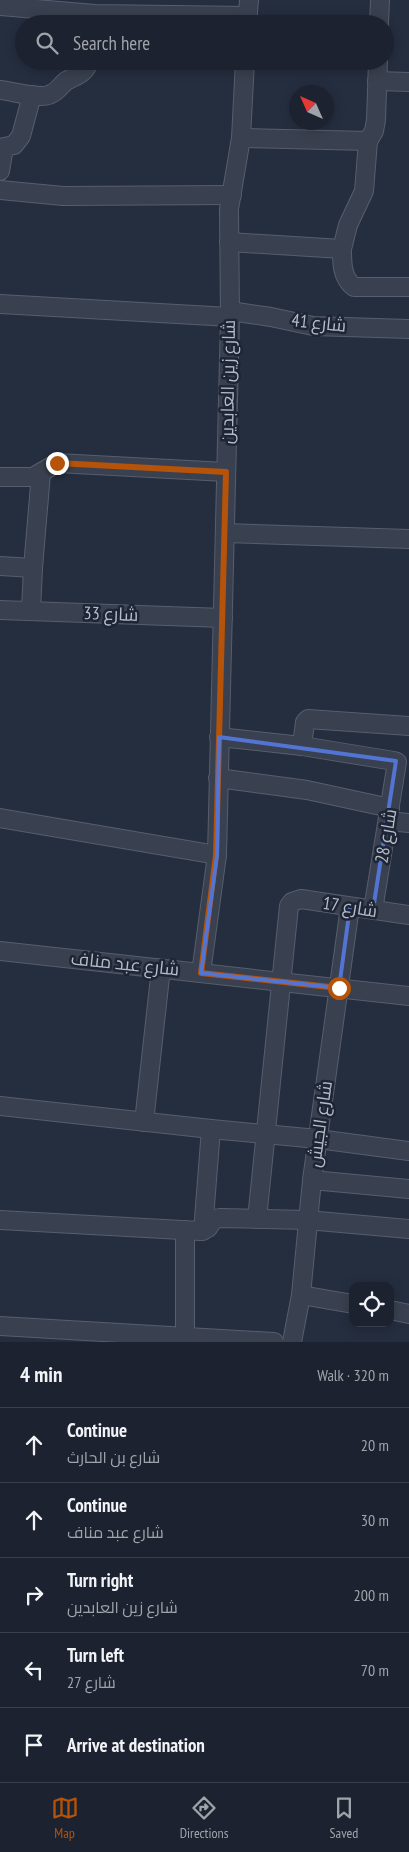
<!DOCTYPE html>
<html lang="en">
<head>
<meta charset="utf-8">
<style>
  :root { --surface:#1c222f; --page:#252a37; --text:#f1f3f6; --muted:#a0a4aa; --line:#3a3f4b; --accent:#b45309 }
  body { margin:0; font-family:"PT Sans Narrow",Cairo,sans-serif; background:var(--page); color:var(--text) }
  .controls { position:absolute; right:15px; bottom:15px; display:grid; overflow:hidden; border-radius:10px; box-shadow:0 2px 12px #0003 }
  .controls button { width:45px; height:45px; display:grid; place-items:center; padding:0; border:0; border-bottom:1px solid var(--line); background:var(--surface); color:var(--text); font:25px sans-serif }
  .compass { position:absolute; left:289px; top:85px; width:45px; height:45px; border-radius:50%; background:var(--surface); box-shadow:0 2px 12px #0003; rotate:315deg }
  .stop { position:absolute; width:15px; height:15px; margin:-11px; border:4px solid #b45309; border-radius:50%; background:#fff }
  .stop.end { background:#b45309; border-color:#fff; box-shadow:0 1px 5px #0008 }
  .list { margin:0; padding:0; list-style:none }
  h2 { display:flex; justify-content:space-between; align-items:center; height:65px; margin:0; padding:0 20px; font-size:21px }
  h2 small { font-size:16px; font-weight:400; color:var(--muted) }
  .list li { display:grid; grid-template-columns:32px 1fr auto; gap:15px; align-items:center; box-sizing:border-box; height:75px; padding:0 20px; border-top:1px solid var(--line) }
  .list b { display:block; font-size:19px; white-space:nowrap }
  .list p { margin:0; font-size:16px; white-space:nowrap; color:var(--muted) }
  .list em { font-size:16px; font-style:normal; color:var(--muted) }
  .icon { flex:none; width:28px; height:28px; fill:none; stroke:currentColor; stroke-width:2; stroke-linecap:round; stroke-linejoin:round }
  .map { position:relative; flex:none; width:409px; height:1342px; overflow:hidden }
  .search { position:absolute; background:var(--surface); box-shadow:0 2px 12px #0003; left:15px; right:15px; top:15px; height:55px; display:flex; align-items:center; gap:12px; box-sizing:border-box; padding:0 18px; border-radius:28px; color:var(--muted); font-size:19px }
  .sheet { height:440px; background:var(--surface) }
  nav { display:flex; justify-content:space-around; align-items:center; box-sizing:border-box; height:70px; border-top:1px solid var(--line); background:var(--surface); font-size:14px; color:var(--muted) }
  nav a { display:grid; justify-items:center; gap:2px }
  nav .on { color:var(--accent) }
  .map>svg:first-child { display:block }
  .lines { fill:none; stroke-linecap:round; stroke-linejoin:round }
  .minor-casing { stroke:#575e6d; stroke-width:20 }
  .minor { stroke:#39404f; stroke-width:18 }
  .route { stroke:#b45309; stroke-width:6 }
  .marked { fill:none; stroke:#5274d3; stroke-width:4; stroke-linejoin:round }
  .labels { text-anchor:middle; stroke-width:5; stroke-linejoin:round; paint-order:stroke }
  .street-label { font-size:18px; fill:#b5bcca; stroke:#1e2534 }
</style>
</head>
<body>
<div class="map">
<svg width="409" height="1342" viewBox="0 0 409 1342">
  <rect width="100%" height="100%" fill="#252e3f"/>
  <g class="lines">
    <defs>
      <g id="minor">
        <path d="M0 6 95 14 248 16"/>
        <path d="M247 24 249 0"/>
        <path d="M379 24 380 0"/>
        <path d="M377 81 409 82"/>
        <path d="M0 90C12 91 41 100 51 94 58 91 61 85 66 81 77 75 85 74 89 61"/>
        <path d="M241 138 368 141"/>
        <path d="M0 171 4 147 14 145 21 136 32 95"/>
        <path d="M0 190 63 196 232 195"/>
        <path d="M229 242 342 249C342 264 342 278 354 287H409"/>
        <path d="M342 249 348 225 364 191 368 141 374 131 376 120 378 61"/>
        <path d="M0 304 230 317"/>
        <path d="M230 311 271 317 313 326 409 329"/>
        <path d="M0 477H33L57 463 226 472"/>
        <path d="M225 533 409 539"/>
        <path d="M0 566 33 568"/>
        <path d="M0 610 223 618"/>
        <path d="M31 611 33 568 41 473"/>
        <path d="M219 737 302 746 394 761 397 762 373 910"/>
        <path d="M302 746 305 722 308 719 409 726"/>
        <path d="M218 778 307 790 390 808"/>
        <path d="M0 818 217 855"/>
        <path d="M388 821 409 823"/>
        <path d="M0 951 409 996"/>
        <path d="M201 973 217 855 230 317 229 209 241 138 245 61"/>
        <path d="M0 1106 211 1129 318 1139 409 1151"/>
        <path d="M144 1122 161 968"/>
        <path d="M312 1180 409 1189"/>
        <path d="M257 1219 289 906 292 902 301 899 409 915"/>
        <path d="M0 1220 200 1231 208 1228 214 1219 220 1218 307 1220 409 1229"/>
        <path d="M203 1231 211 1129"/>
        <path d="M301 1295 353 1304"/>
        <path d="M390 1310 409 1314"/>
        <path d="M0 1326 274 1342"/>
        <path d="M185 1337V1230"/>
        <path d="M292 1342 301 1295 312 1180 350 907"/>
      </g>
    </defs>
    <!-- minor casing -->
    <use href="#minor" class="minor-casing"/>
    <!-- minor -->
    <use href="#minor" class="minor"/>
  </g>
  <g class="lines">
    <!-- route -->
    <path class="route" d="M57 463 226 472 216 855 201 973 339 988"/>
  </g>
  <!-- marked area -->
  <path class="marked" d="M219 737 396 761 373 910 350 907 339 988 201 973 217 855Z"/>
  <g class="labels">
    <!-- street labels -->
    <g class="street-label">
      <text transform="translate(319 323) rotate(6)" y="6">شارع 41</text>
      <text transform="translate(228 382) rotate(-89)" y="6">شارع زين العابدين</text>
      <text transform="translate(111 614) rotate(2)" y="6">شارع 33</text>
      <text transform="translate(386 836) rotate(-80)" y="6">شارع 28</text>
      <text transform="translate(350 907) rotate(9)" y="6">شارع 17</text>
      <text transform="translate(125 964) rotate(6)" y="6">شارع عبد مناف</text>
      <text transform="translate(320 1124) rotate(-82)" y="6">شارع الجيش</text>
    </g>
  </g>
</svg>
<div class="controls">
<button><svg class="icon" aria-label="locate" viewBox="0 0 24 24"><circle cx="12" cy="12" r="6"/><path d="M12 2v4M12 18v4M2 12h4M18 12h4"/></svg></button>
</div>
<svg class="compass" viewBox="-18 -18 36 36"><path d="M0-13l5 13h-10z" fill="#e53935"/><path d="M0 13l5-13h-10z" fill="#a0a4aa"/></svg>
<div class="stop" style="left:339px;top:988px"></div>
<div class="stop end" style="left:57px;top:463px"></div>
<div class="search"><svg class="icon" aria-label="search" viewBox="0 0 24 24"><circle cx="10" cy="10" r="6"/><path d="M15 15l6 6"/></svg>Search here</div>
</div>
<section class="sheet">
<h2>4 min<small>Walk · 320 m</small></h2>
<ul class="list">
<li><svg class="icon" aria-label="ahead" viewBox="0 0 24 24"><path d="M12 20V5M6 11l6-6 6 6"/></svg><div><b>Continue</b><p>شارع بن الحارث</p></div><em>20 m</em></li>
<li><svg class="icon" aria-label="ahead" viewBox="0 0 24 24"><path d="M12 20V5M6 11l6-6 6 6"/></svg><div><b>Continue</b><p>شارع عبد مناف</p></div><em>30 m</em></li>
<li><svg class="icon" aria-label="right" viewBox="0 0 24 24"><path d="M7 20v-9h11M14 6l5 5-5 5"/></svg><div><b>Turn right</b><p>شارع زين العابدين</p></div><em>200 m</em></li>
<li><svg class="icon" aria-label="left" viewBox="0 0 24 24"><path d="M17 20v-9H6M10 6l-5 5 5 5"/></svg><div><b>Turn left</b><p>شارع 27</p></div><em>70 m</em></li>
<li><svg class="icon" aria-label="arrive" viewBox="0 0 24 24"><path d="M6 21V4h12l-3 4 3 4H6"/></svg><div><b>Arrive at destination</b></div></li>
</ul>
</section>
<nav>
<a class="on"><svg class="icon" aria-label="map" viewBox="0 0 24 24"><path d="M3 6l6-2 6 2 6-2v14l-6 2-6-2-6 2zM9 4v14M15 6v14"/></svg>Map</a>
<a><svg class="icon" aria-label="directions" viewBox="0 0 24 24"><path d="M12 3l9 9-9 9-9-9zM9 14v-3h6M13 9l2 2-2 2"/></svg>Directions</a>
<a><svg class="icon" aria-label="saved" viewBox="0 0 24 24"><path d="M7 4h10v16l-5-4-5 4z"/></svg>Saved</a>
</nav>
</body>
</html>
